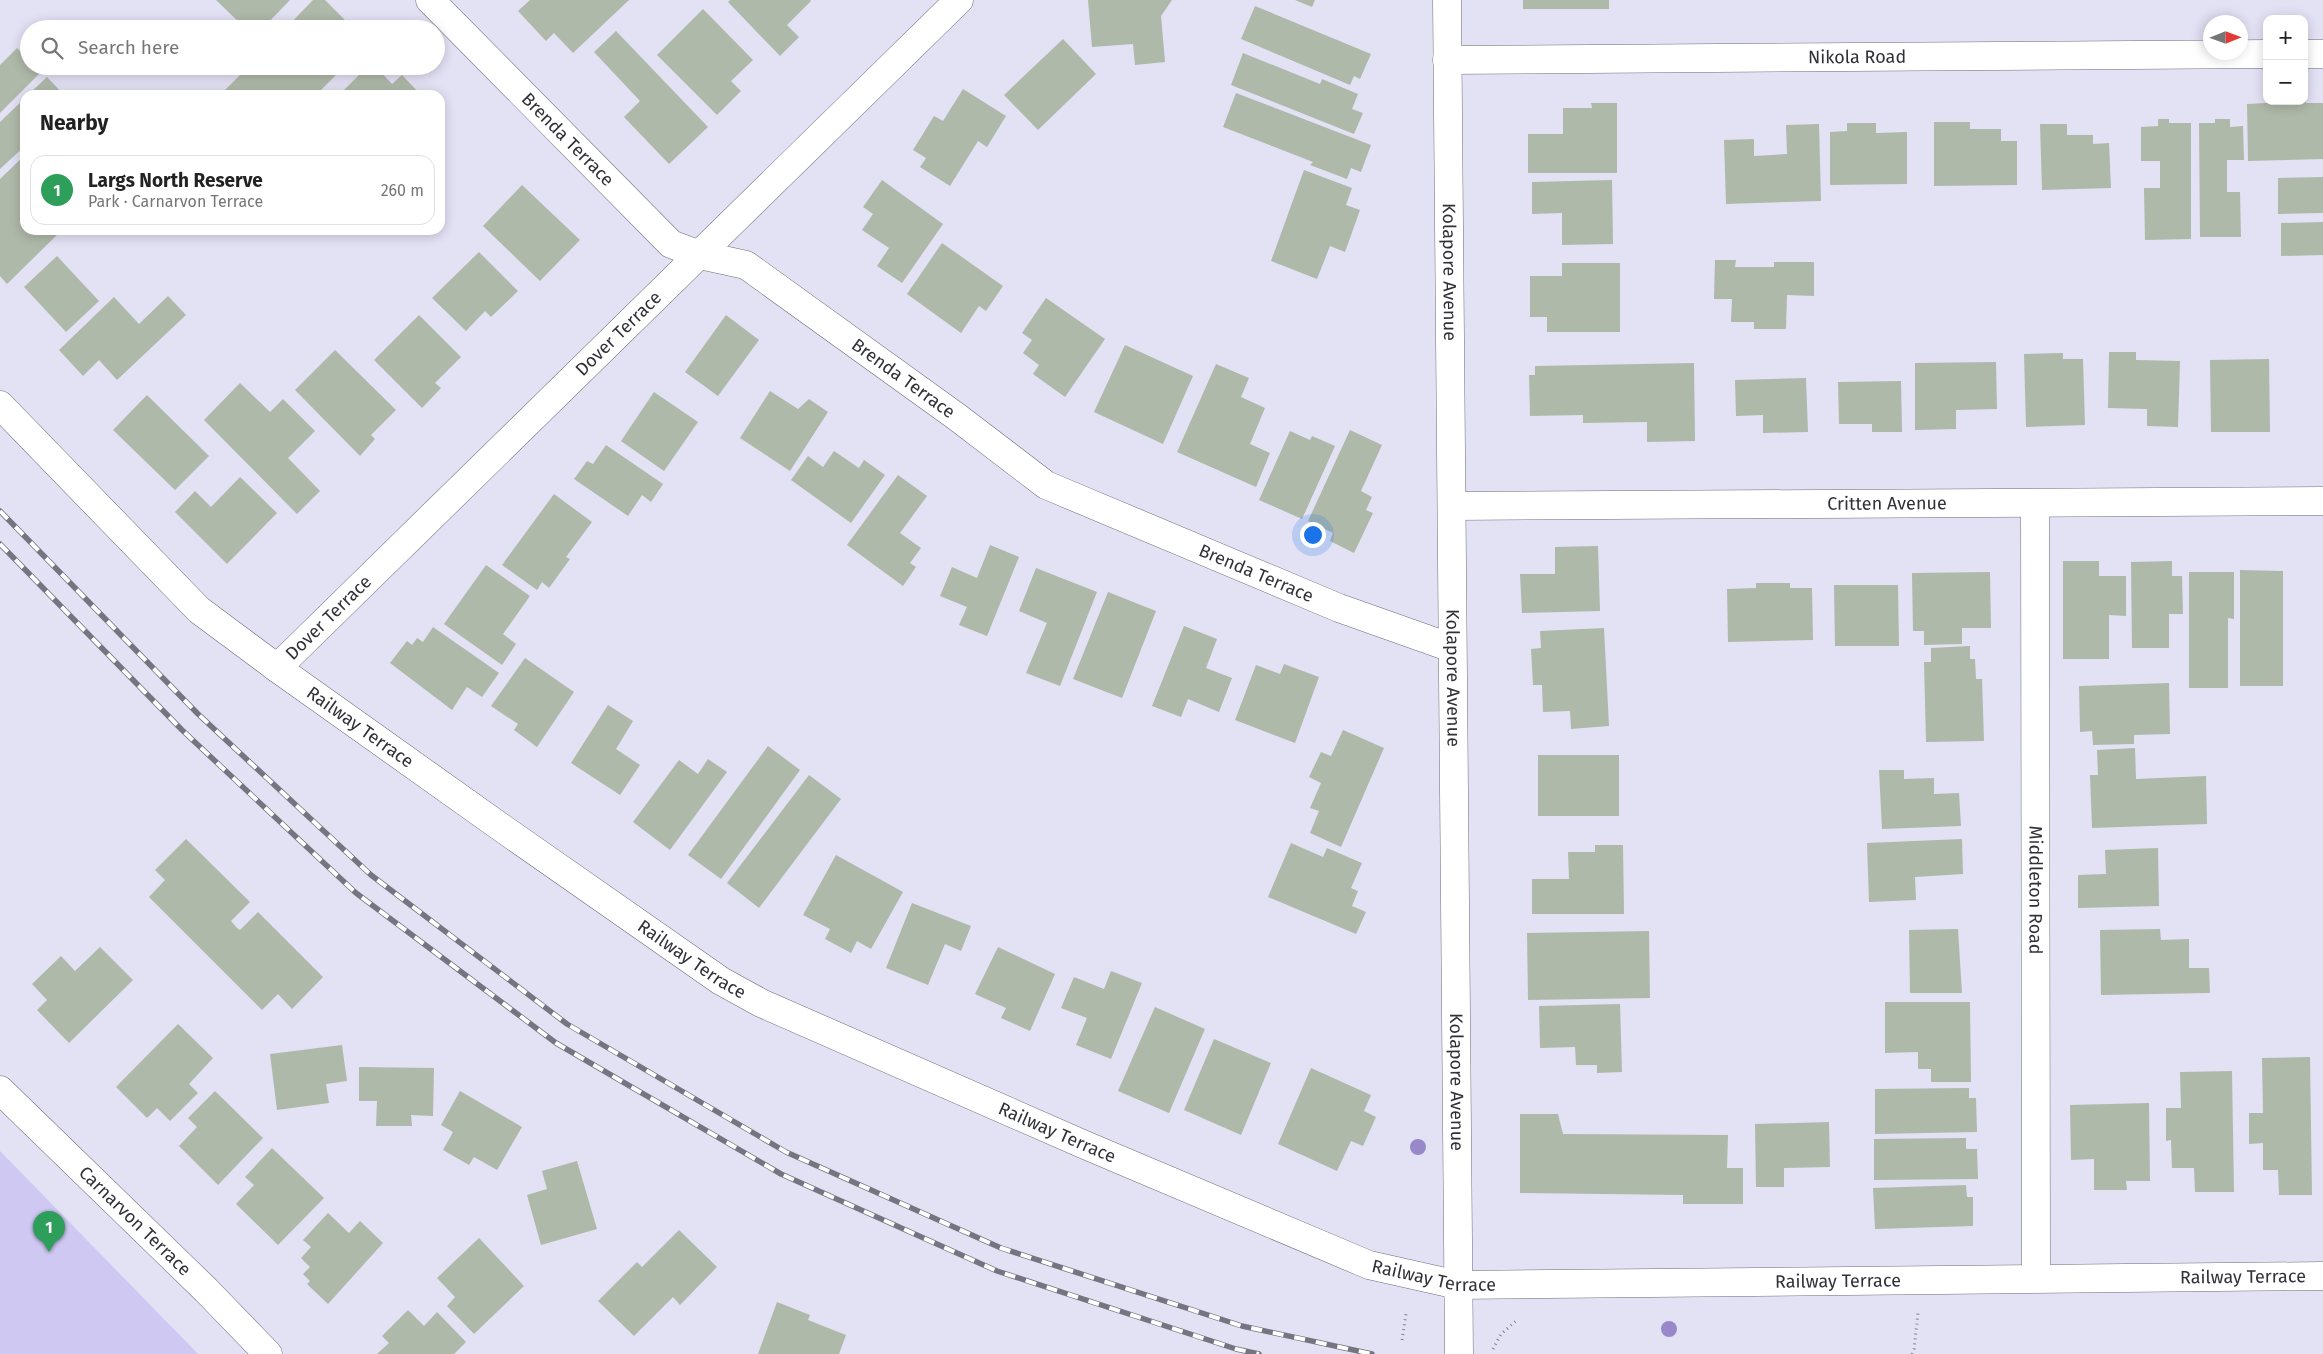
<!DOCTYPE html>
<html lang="en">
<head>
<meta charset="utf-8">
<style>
  :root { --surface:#fff; --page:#f6f6f6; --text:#222; --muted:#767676; --line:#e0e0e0; --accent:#4b7f12 }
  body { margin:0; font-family:"Fira Sans",sans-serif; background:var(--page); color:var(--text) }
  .controls { position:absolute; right:15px; top:15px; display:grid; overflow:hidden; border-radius:10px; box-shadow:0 2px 12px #0003 }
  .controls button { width:45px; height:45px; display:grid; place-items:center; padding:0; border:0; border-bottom:1px solid var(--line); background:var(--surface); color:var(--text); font:25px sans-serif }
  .compass { position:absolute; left:2203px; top:15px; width:45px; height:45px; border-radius:50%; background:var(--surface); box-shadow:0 2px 12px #0003; rotate:89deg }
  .you { position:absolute; left:1312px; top:534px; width:18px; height:18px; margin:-12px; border:4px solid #fff; border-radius:50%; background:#1a73e8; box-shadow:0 0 0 8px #1a73e833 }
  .badge { display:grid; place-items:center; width:32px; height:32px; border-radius:50%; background:var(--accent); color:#fff; font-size:16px; font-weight:700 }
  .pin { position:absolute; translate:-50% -41px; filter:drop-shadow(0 1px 2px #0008) }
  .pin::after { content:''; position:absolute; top:26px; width:18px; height:15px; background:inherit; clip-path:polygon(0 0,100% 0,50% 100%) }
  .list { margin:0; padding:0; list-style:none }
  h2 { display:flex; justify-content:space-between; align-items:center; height:65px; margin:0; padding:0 20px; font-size:21px }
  h2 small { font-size:16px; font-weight:400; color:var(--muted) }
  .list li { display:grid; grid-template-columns:32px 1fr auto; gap:15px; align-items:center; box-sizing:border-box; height:70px; margin:0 10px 10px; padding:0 10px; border:1px solid var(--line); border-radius:15px }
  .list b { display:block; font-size:19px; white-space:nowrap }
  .list p { margin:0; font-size:16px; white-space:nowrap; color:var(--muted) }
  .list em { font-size:16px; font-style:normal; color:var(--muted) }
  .icon { flex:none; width:28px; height:28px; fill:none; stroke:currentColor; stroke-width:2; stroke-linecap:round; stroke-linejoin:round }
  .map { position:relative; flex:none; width:2323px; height:1354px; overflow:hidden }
  .search { position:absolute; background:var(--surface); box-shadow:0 2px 12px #0003; left:20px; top:20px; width:425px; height:55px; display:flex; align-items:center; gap:12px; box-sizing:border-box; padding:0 18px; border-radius:28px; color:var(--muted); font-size:19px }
  .panel { position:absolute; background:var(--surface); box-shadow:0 2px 12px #0003; left:20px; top:90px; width:425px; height:145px; border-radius:15px }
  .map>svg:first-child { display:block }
  .green { fill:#cec8f3 }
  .building { fill:#afb9a9 }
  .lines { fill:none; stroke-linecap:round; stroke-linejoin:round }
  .minor-casing { stroke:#6e6c7d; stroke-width:29 }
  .path { stroke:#82818d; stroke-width:3; stroke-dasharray:1 4; stroke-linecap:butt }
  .minor { stroke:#fff; stroke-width:28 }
  .rail-casing { stroke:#767480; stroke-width:5.5 }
  .rail { stroke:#fff; stroke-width:4; stroke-dasharray:11; stroke-linecap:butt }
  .tree { fill:#9988c9 }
  .labels { text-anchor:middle; stroke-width:5; stroke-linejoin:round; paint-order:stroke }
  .street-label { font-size:18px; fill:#313037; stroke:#fff }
</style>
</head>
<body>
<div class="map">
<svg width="2323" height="1354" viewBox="0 0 2323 1354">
  <rect width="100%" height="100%" fill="#e3e1f4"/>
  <!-- green -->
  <path class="green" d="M0 1151 198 1354H0Z"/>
  <!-- building -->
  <g class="building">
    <path d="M216 0H290L262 29H246Z"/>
    <path d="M313 0H325L354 29H285Z"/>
    <path d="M530 0H629L573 53 554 33 546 41 518 11Z"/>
    <path d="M730 0H810L811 1 787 25 799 37 780 56 728 2Z"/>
    <path d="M1088 0H1172L1161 16 1165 62 1135 65 1133 44 1092 47Z"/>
    <path d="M1295 0H1315L1312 7Z"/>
    <rect x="1523" y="0" width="86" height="9"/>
    <path d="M1255 6 1371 54 1360 79 1354 76 1350 85 1241 39Z"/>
    <path d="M703 9 753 60 731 81 741 91 717 115 657 55Z"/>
    <path d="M616 31 708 127 669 164 624 117 640 101 594 52Z"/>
    <path d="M1063 39 1096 74 1038 130 1004 95Z"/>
    <path d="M17 48 29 60V66H35L41 72 0 113V65Z"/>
    <path d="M1243 53 1320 84 1322 79 1358 94 1352 109 1363 113 1354 134 1231 85Z"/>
    <path d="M249 66H345L316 95H228L224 91Z"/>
    <path d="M368 66H375L392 84 402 75 421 95H339Z"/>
    <path d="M47 77 64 95H28Z"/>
    <path d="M963 89 1006 116 987 147 978 141 950 186 920 167 926 158 913 150 934 116 943 121Z"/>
    <path d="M1236 93 1371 145 1361 172 1351 168 1347 179 1310 165 1313 162 1223 127Z"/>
    <path d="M2304 95H2306V103H2323V159L2248 161 2247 104 2304 101Z"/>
    <path d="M25 98V146L0 169V122Z"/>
    <path d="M1591 103H1617V173H1528V134H1563V108H1592Z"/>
    <path d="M2158 119H2169V123H2191V239L2145 240 2144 188H2160V161H2141V127L2158 126Z"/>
    <path d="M2215 119H2230V127L2243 126 2244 160H2227V192H2240L2241 237H2200L2199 123H2215Z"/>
    <path d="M1934 122H1970V129H2001V141H2017V185L1934 186Z"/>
    <path d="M1847 123H1876V133L1907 132V184L1830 185V132L1847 131Z"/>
    <path d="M1819 124 1821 201 1726 204 1724 140 1754 139V156L1787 154 1786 125Z"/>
    <path d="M2040 124H2067V135H2093V144L2109 143 2111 188 2042 190Z"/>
    <path d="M25 155V230H62L7 284 0 276V179Z"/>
    <path d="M1304 170 1352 188 1346 205 1360 210 1345 252 1330 246 1317 279 1271 261Z"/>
    <path d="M2323 177V213L2278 214V178Z"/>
    <path d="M882 180 943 224 902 283 877 266 889 248 862 230 873 214 863 207Z"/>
    <path d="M1612 180 1613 244 1562 245V213L1532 214V182Z"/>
    <path d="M522 185 580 240 540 281 483 226Z"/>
    <path d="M2323 222V255L2281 256V223Z"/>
    <path d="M942 243 1003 286 986 311 979 306 961 333 907 294Z"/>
    <path d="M479 252 518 291 491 317 485 311 466 331 432 298Z"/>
    <path d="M57 256 99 301 66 332 24 287Z"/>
    <path d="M1715 260H1736L1735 267H1774V262H1814V296L1787 295 1786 329H1754V322H1731L1732 299H1714Z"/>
    <path d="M1562 263H1620V332H1547V317H1530V276H1562Z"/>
    <path d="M168 296 186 315 117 380 99 360 83 376 59 350 114 297 139 324Z"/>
    <path d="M1046 298 1105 339 1065 397 1033 374 1039 365 1023 353 1032 340 1022 333Z"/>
    <path d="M419 315 461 357 435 383 441 388 422 408 374 360Z"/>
    <path d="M726 315 759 340 718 396 685 372Z"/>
    <path d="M1125 345 1193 376 1163 444 1094 412Z"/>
    <path d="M335 350 396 410 371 435 375 439 360 456 295 390Z"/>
    <path d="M2109 352H2136V360L2180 361 2178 427 2147 426V409L2108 408Z"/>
    <path d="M2063 353V359H2083L2085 425 2026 427 2024 354Z"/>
    <path d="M2269 359 2270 432H2211L2210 360Z"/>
    <path d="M1996 362 1997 409 1956 410V429L1915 430V363Z"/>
    <path d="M1694 363 1695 441 1647 442V422L1583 423V415L1530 416 1529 375H1535V366Z"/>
    <path d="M1216 364 1249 378 1241 397 1265 408 1250 444 1270 453 1256 487 1177 452Z"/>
    <path d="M1806 378 1808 432 1763 433V415L1736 416 1735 380Z"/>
    <path d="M1901 381 1902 432H1872V424H1839L1838 382Z"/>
    <path d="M240 383 270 412 283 399 315 431 288 458 320 491 297 514 204 420Z"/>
    <path d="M770 391 798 409 809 399 828 412 790 471 740 438Z"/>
    <path d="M654 392 698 422 664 471 621 441Z"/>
    <path d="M147 395 209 456 175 490 113 430Z"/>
    <path d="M1350 430 1382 445 1361 491 1372 497 1366 510 1373 513 1354 553 1330 541 1333 533 1308 521Z"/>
    <path d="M1290 431 1310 440 1312 436 1335 446 1302 519 1259 500Z"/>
    <path d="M606 445 663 484 651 502 642 495 628 516 574 479 587 461 593 464Z"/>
    <path d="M834 451 859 468 864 460 885 475 851 523 791 480 808 456 823 467Z"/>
    <path d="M898 475 927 496 900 533 921 548 910 563 916 567 903 586 847 545Z"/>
    <path d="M240 477 277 513 227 564 175 512 195 491 211 507Z"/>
    <path d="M554 494 592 522 566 557 570 559 549 588 542 582 537 590 502 565Z"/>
    <path d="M990 545 1019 557 987 636 959 625 967 607 940 596 952 567 977 578Z"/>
    <path d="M1598 546 1600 611 1522 613 1520 574H1555V547Z"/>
    <path d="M2063 561H2099V576H2126V616L2109 615V659H2063Z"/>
    <path d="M2172 561V576H2182L2183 614H2169V648H2132L2131 562Z"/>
    <path d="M486 565 530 596 503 634 516 644 502 665 444 624Z"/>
    <path d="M1036 568 1097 592 1060 686 1026 673 1047 623 1019 611Z"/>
    <path d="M2240 570 2283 571V686H2240Z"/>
    <path d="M1990 572 1991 628H1962V644L1924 645V631H1913L1912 573Z"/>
    <path d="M2189 572H2234V619L2228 618V688H2189Z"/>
    <path d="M1756 583H1790V588H1812L1813 640 1728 642 1727 589 1756 588Z"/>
    <path d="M1834 585H1898L1899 646H1835Z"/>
    <path d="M1108 592 1156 611 1122 698 1073 679Z"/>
    <path d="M1184 626 1217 639 1206 668 1232 678 1219 712 1188 699 1181 717 1152 706Z"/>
    <path d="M433 627 499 673 482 697 467 687 452 710 390 663 407 641 412 645 417 638 423 642Z"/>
    <path d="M1604 628 1609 726 1571 729 1570 711 1543 712 1542 685H1533L1531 649 1541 648 1540 631Z"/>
    <path d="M1970 646V659H1975L1976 679H1982L1984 741 1926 742 1924 662H1931V648Z"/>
    <path d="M525 658 574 692 537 747 514 730 518 724 491 706Z"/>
    <path d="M1284 664 1319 677 1295 743 1235 720 1256 665 1280 674Z"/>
    <path d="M2169 683 2170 734 2134 735V744L2093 745 2092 731 2080 732 2079 686Z"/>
    <path d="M608 705 633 721 616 749 640 765 620 795 571 763Z"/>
    <path d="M1343 730 1384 748 1341 847 1310 833 1319 811 1310 808 1321 783 1309 777 1321 752 1331 756Z"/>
    <path d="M768 746 800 770 721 879 688 855Z"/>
    <path d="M2135 748 2136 779 2206 776 2207 824 2092 828 2090 775H2098L2097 750Z"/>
    <rect x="1538" y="755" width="81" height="61"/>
    <path d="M708 759 727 772 670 850 633 822 679 760 698 774Z"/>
    <path d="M1879 770H1904V779L1934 778V794L1959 793 1961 826 1882 829Z"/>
    <path d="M809 775 841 799 759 908 727 883Z"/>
    <path d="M186 839 250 902 231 921 237 928 240 930 258 912 323 977 292 1009 278 994 262 1010 149 897 165 880 155 870Z"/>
    <path d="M1962 839 1963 874 1915 877 1916 900 1869 902 1867 843Z"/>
    <path d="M1291 843 1323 857 1327 848 1362 863 1351 888 1358 891 1352 906 1366 912 1356 934 1268 897Z"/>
    <path d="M1595 845H1623L1624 914H1532V879H1569L1568 852H1595Z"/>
    <path d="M2158 848 2159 906 2078 908V875L2106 874 2105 850Z"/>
    <path d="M836 855 903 892 871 949 857 941 851 953 825 939 830 929 803 915Z"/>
    <path d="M912 903 971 926 961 951 945 944 928 985 886 968Z"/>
    <path d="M1958 929 1962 993H1910L1909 930Z"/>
    <path d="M2160 929 2161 940 2189 939V968H2209L2210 993 2101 995 2100 930Z"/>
    <path d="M1649 931 1650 998 1528 1000 1527 933Z"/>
    <path d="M100 947 133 980 69 1043 37 1010 47 1000 32 984 61 956 75 971Z"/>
    <path d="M998 947 1055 974 1030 1031 1001 1018 1006 1008 975 994Z"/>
    <path d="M1111 971 1142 983 1111 1059 1076 1045 1087 1018 1061 1008 1074 977 1104 989Z"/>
    <path d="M1885 1002H1970L1971 1082H1931V1069H1918V1052L1885 1053Z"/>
    <path d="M1620 1004 1622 1072 1597 1073V1065H1576L1575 1047 1540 1048 1539 1006Z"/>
    <path d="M1155 1007 1205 1029 1169 1113 1118 1091Z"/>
    <path d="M178 1024 213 1058 189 1084 198 1093 170 1121 157 1108 147 1118 116 1087Z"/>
    <path d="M1214 1039 1271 1063 1241 1135 1184 1110Z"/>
    <path d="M342 1045 347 1081 326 1084 329 1103 277 1110 270 1054Z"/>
    <path d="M2310 1057 2312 1195H2279L2278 1170H2263V1143L2249 1144V1113H2263L2262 1058Z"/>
    <path d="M359 1067 434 1068 433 1116 411 1115 412 1126H376L377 1101H359Z"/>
    <path d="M1311 1068 1371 1095 1364 1111 1376 1117 1363 1146 1351 1141 1337 1171 1278 1144Z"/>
    <path d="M2232 1071 2234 1192H2195L2194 1168H2172L2171 1140 2166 1141V1108H2181L2180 1072Z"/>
    <path d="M1969 1088V1098H1976L1977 1132 1875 1134V1089Z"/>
    <path d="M215 1091 263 1138 218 1185 179 1146 197 1127 188 1118Z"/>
    <path d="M460 1091 522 1127 497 1170 474 1157 469 1165 443 1150 453 1132 441 1125Z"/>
    <path d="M2149 1103 2150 1181H2126L2127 1190H2094V1159L2071 1160 2070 1105Z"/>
    <path d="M1520 1114H1558L1563 1134 1728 1135 1727 1168H1743V1204H1683V1195L1520 1193Z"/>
    <path d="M1829 1122 1830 1167 1784 1168V1187H1756L1755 1124Z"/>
    <path d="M1966 1138V1149H1977L1978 1179 1874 1180V1139Z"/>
    <path d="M272 1148 324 1198 278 1245 236 1204 254 1185 245 1177Z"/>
    <path d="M577 1161 597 1229 541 1245 527 1195 547 1189 542 1171Z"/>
    <path d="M1966 1185 1967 1197H1973V1226L1875 1229 1873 1188Z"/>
    <path d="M328 1213 349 1233 360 1221 383 1243 328 1304 307 1284 310 1281 303 1274 310 1267 301 1258 311 1247 303 1240Z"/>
    <path d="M679 1230 717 1267 680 1305 673 1297 634 1336 598 1301 637 1262 642 1267Z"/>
    <path d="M479 1238 524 1286 474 1334 447 1306 455 1297 437 1278Z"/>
    <path d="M777 1302 810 1315 808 1320 846 1335 839 1354H758Z"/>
    <path d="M408 1310 424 1326 437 1312 466 1342 454 1354H377L389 1343 382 1336Z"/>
  </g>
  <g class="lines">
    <defs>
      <g id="minor">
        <path id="s1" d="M430 0 671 244 700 255 746 265 957 417 1046 485 1339 608 1452 648"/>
        <path id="s2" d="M1447 0 1459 1354"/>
        <path d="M2304 54H2323"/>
        <path id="s3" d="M1447 60 2267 54"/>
        <path id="s4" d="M0 405 199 610 277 668 502 828 721 981 761 1003 1085 1145 1369 1265 1458 1285 2323 1276"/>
        <path id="s5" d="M2035 504 2036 1277"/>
        <path id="s6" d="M1452 506 2323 501"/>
        <path id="s7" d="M277 668 959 0"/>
        <path id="s8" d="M0 1090 206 1290 268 1354"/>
      </g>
    </defs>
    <!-- minor casing -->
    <use href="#minor" class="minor-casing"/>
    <!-- path -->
    <g class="path">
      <path d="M1402 1340 1406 1314"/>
      <path d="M1493 1349 1501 1334 1516 1321"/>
      <path d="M1912 1354 1914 1349 1918 1313"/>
    </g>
    <!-- minor -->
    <use href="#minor" class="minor"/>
    <defs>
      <g id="rail">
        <path d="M0 511 198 714 371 875 567 1024 786 1152 1001 1248 1242 1326 1372 1354"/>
        <path d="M0 544 182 730 356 893 556 1043 781 1174 997 1271 1236 1349 1259 1354"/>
      </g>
    </defs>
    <!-- rail casing -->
    <use href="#rail" class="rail-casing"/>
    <!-- rail -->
    <use href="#rail" class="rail"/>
  </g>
  <!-- trees -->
  <g class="tree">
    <circle cx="1418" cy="1147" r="8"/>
    <circle cx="1669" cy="1329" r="8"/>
  </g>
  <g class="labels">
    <!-- street labels -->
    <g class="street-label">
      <text dy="6" stroke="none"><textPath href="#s3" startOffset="410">Nikola Road</textPath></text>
      <text dy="6" stroke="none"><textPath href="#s1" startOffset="196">Brenda Terrace</textPath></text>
      <text dy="6" stroke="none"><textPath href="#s2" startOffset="272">Kolapore Avenue</textPath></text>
      <text dy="6" stroke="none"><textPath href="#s7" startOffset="478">Dover Terrace</textPath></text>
      <text dy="6" stroke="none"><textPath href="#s1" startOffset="615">Brenda Terrace</textPath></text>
      <text dy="6" stroke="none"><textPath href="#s6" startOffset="435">Critten Avenue</textPath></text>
      <text dy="6" stroke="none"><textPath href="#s1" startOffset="1021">Brenda Terrace</textPath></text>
      <text dy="6" stroke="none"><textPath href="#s7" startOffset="72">Dover Terrace</textPath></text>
      <text dy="6" stroke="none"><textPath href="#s2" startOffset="678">Kolapore Avenue</textPath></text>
      <text dy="6" stroke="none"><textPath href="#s4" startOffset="485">Railway Terrace</textPath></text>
      <text dy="6" stroke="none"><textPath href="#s5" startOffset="386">Middleton Road</textPath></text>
      <text dy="6" stroke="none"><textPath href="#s4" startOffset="890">Railway Terrace</textPath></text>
      <text dy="6" stroke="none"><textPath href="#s2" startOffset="1082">Kolapore Avenue</textPath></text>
      <text dy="6" stroke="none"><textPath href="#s4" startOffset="1295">Railway Terrace</textPath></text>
      <text dy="6" stroke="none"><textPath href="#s8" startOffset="188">Carnarvon Terrace</textPath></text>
      <text dy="6" stroke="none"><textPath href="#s4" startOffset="1700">Railway Terrace</textPath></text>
      <text dy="6" stroke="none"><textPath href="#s4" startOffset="2510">Railway Terrace</textPath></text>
      <text dy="6" stroke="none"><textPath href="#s4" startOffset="2105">Railway Terrace</textPath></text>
    </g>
  </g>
</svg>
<div class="controls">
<button>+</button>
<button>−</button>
</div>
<svg class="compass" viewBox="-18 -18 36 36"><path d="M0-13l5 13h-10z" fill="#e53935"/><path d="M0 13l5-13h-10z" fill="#767676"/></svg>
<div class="you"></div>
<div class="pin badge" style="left:49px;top:1252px;background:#2e9e5b">1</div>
<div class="search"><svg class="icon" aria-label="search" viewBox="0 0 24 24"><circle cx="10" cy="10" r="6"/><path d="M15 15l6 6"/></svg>Search here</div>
<section class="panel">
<h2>Nearby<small></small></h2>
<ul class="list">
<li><span class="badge" style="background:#2e9e5b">1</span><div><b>Largs North Reserve</b><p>Park · Carnarvon Terrace</p></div><em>260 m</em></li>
</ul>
</section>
</div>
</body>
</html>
